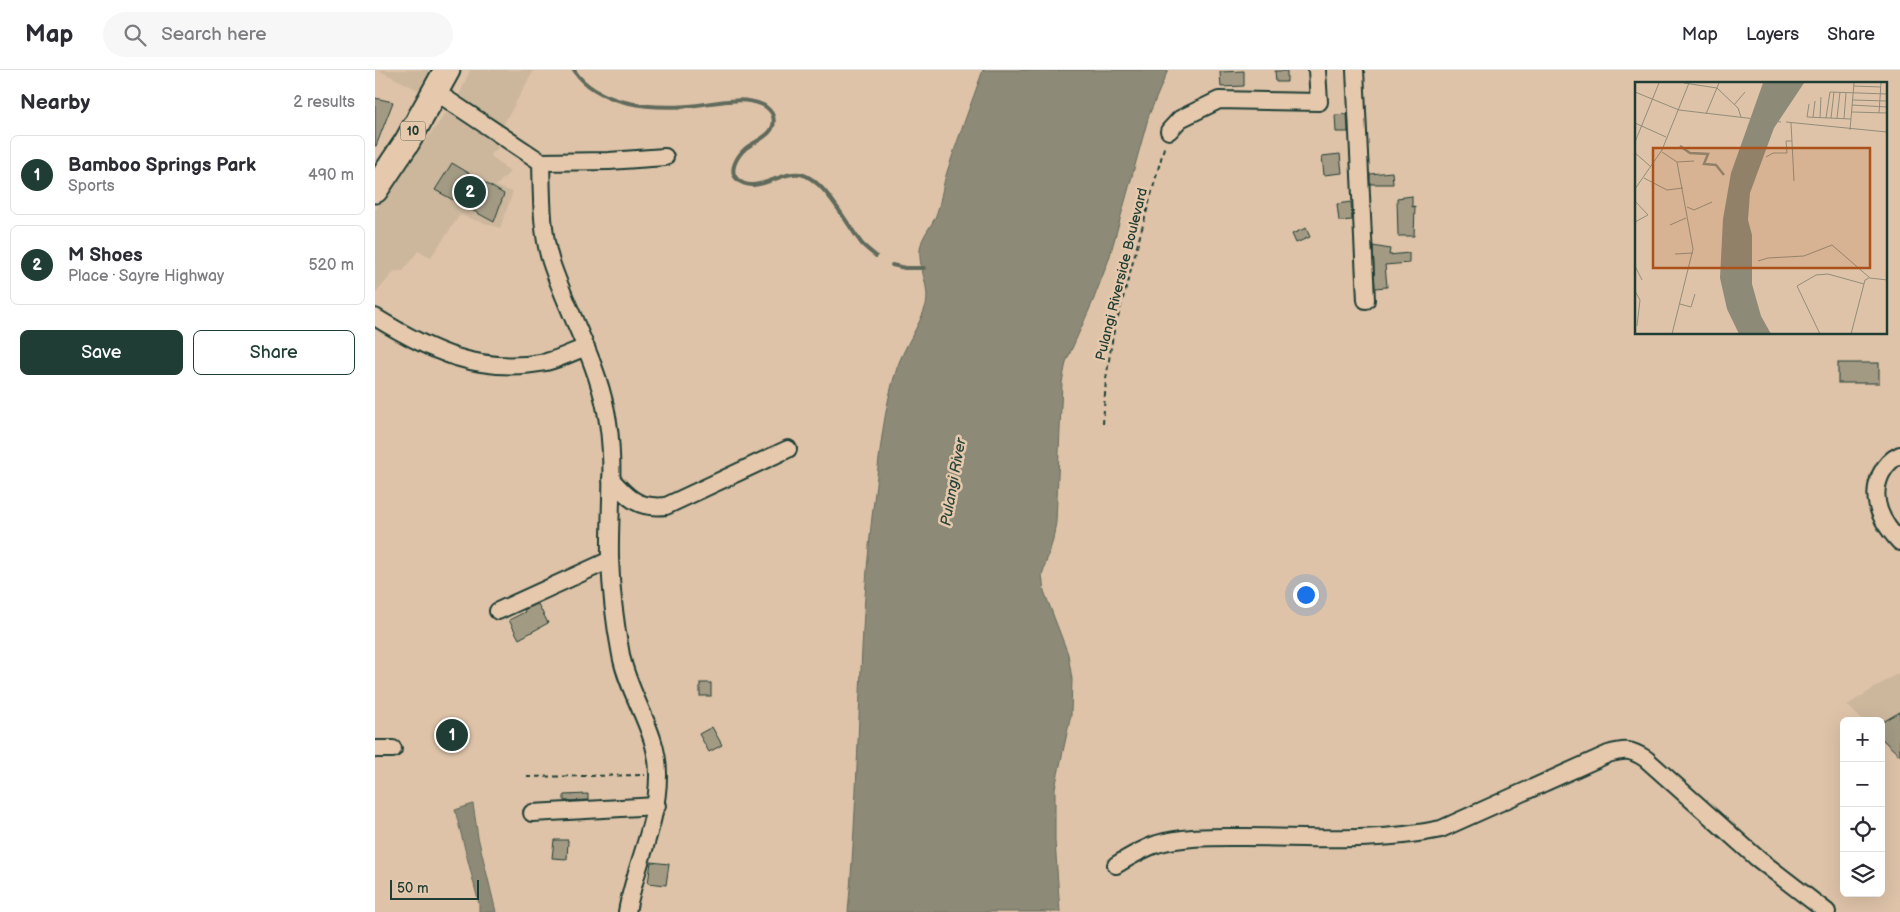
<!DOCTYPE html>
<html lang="en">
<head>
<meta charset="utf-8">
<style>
  :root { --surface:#fff; --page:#f7f7f7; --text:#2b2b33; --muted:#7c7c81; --line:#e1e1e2; --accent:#1f3d34 }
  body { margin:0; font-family:"Balsamiq Sans",sans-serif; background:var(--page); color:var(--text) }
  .controls { position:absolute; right:15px; bottom:15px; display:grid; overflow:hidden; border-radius:8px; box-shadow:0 5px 20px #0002 }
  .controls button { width:45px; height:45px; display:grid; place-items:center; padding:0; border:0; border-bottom:1px solid var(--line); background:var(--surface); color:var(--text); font:25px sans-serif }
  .scale { position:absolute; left:15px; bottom:12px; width:89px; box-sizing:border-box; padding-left:5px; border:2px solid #1f3d34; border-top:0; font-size:14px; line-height:18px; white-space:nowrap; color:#1f3d34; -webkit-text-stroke:4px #e6c9ad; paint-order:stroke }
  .you { position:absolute; left:930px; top:524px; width:18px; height:18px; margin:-12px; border:4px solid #fff; border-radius:50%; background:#1a73e8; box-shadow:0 0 0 8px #1a73e833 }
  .badge { display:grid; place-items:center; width:32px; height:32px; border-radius:50%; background:var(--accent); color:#fff; font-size:16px; font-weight:700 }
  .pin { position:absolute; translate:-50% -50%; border:2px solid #fff; box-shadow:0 1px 5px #0006 }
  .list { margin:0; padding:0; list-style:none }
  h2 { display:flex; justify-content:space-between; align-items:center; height:65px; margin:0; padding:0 20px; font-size:21px }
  h2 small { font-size:16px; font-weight:400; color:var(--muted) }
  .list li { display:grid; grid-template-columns:32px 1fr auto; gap:15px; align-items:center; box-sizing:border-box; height:80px; margin:0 10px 10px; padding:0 10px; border:1px solid var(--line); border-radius:8px }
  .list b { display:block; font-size:19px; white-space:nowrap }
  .list p { margin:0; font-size:16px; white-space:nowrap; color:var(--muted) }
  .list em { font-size:16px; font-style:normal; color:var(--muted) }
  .actions { display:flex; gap:10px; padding:15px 20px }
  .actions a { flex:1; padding:11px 0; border:1px solid var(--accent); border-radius:8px; text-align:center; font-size:18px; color:var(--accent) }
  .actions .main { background:var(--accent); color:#fff }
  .icon { flex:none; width:28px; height:28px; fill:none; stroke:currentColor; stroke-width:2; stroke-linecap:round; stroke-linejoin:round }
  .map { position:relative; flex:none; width:1525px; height:842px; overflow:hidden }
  header { display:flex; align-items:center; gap:30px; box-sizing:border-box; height:70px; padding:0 25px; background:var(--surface); border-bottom:1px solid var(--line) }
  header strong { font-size:24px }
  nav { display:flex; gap:28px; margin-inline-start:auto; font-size:18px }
  .search { width:350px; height:45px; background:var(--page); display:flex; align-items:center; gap:12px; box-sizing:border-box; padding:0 18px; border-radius:28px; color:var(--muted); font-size:19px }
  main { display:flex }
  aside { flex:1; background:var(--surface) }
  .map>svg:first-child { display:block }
  .built { fill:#ccb79d }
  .water { fill:#8d8a77; stroke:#616b5c }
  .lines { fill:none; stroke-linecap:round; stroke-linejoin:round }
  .stream { stroke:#616b5c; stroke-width:4 }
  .building { fill:#a39a84; stroke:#1f3d34 }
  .minor-casing { stroke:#1f3d34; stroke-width:20 }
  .highway-casing { stroke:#1f3d34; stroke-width:29 }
  .path { stroke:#1f3d34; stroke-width:2; stroke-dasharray:5 4; stroke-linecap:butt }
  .minor { stroke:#e6c9ad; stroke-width:16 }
  .highway { stroke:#e6c9ad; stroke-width:25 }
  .labels { text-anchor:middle; stroke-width:5; stroke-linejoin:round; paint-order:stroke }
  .shield { fill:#e6c9ad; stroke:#5b6758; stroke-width:1 }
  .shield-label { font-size:12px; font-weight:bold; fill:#1f3d34 }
  .street-label { font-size:14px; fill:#1f3d34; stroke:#e6c9ad }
  .water-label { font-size:15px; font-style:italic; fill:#2a453b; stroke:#e6c9ad }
  .inset-river { fill:none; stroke:#8d8a77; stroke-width:2.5 }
  .inset-road { fill:none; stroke:#928d7a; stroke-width:1 }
  .view { fill:#ac5118; fill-opacity:0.15; stroke:#ac5118; stroke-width:2.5 }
  .inset-edge { fill:none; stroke:#1f3d34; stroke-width:2.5 }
</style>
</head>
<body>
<header>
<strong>Map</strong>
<div class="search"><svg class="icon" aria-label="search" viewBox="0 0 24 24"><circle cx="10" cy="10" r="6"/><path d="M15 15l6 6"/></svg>Search here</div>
<nav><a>Map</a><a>Layers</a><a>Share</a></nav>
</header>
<main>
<aside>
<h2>Nearby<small>2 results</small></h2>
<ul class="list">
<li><span class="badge">1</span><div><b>Bamboo Springs Park</b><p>Sports</p></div><em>490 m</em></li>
<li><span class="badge">2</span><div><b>M Shoes</b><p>Place · Sayre Highway</p></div><em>520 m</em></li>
</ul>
<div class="actions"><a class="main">Save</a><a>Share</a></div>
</aside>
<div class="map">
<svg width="1525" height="842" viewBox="0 0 1525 842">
  <rect width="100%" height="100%" fill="#dec3a8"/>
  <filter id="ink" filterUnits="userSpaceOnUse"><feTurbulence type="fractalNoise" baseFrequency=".02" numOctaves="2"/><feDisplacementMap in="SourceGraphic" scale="10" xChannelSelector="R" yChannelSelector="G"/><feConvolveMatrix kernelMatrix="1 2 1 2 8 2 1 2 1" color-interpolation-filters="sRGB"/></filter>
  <g filter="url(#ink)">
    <!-- built -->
    <g class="built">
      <path d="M3 0H60L49 23Z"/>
      <path d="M95 0H159L127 57 83 28Z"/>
      <path d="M73 40 128 74 115 85 135 102 121 116 138 122 125 158 85 145 56 187 43 181 28 201H20L0 224V140Z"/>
      <path d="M1525 602V686L1506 668V651H1488L1472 635Z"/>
    </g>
    <!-- water -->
    <g class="water">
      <path d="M608 0H793L774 45 734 189 718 231 691 292 687 313 681 452 678 470 667 505 669 521 693 584 697 609 696 645 680 718V771L685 842H473C486 702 482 561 500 422 505 382 509 336 522 298 529 277 545 255 551 235 556 214 539 193 547 171 550 163 556 156 560 148 566 134 567 117 572 102 583 68 596 34 608 0Z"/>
      <path d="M98 734 103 767 121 842H104V834L80 740Z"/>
    </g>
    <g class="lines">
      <!-- stream -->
      <g class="stream">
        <path d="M199 0C222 35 276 39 313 36 338 34 365 25 388 35 392 37 397 42 398 46 403 64 382 70 371 78 363 85 352 101 363 110 381 125 405 101 425 104 449 108 472 155 487 174 491 178 496 182 501 186"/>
        <path d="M517 195 530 198H549"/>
      </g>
    </g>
    <!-- building -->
    <g class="building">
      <path d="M869 1V16L846 17 845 2Z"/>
      <path d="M900 1H912V12H901Z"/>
      <path d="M0 28 18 32 1 76H0Z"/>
      <path d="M972 44 973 62H961L960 45Z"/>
      <path d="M965 84 967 103 949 105 947 86Z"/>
      <path d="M77 93 129 124 119 152 60 120Z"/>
      <path d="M1017 102 1018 114H995V104Z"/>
      <path d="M1037 126V137L1040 136 1039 166H1023L1022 128Z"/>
      <path d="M976 132 977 150 964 151 962 134Z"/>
      <path d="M931 158 935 167 921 173 917 164Z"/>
      <path d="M998 176 1015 179 1014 185 1034 183V193L1010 195 1012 217 1000 218Z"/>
      <rect x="1463" y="293" width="41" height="20"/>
      <path d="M163 534 173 553 144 569 134 550 150 542 149 540Z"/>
      <rect x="325" y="613" width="11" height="13"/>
      <path d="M1525 642V686L1506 668V653Z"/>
      <path d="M337 657 347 675 334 682 324 664Z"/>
      <path d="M213 724V730L189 731V725Z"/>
      <path d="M179 770H193L192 789 177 788Z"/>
      <path d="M276 792 294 794 291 815 273 813Z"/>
    </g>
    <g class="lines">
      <defs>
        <g id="minor">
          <path d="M980 0 991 230"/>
          <path d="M61 22 166 92C167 125 166 161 176 192 193 243 221 289 231 341 241 389 234 440 235 488 236 520 240 554 246 585 254 627 284 662 283 706 283 753 260 796 252 842"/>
          <path d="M794 61 805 49 844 30 944 32 942 0"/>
          <path d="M166 92 234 91 290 87"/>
          <path d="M0 247C55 281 105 305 171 292 184 289 198 282 211 277"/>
          <path d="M1525 385C1516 389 1510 396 1506 404 1494 430 1507 453 1525 472"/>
          <path d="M236 409C253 428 263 439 291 436L413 379"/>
          <path d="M123 541 235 490"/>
          <path d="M0 679H18"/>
          <path d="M157 743 282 736"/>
          <path d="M741 795C754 787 767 779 782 774 809 766 841 767 869 767 934 767 1002 773 1066 759L1233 684C1250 679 1256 679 1271 689L1382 788 1452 842"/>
        </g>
        <path id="highway" d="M0 120 32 72 72 0"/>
      </defs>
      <!-- minor casing -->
      <use href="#minor" class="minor-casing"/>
      <!-- highway casing -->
      <use href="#highway" class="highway-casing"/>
      <!-- path -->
      <g class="path">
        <path d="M728 354 731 309 738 265 790 74"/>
        <path d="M152 707 270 705"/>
      </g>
      <!-- minor -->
      <use href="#minor" class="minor"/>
      <!-- highway -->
      <use href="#highway" class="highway"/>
    </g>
  </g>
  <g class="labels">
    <!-- shield labels -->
    <rect class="shield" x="25.5" y="51.5" width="25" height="19" rx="4"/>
    <g class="shield-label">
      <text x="38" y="65">10</text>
    </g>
    <!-- street labels -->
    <g class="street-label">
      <text transform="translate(746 204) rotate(-76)" y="5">Pulangi Riverside Boulevard</text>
    </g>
    <!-- water labels -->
    <g class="water-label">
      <text transform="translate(578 412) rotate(-80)" y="5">Pulangi River</text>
    </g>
  </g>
  <!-- overview -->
  <g transform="translate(1260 12)">
    <rect width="252" height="252" fill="#dec3a8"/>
    <path d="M128 1H169L139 46 115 111 113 138 117 153V202L126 234 136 252H104L92 227 85 196 88 137 96 91Z" fill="#8d8a77"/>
    <path class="inset-river" d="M45 64 55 71 73 72 69 82 81 83 89 93"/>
    <path class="inset-road" d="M49 1 82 6 103 26 106 35M218 4 246 5M0 10 44 28M218 18 252 19M174 22 172 35 216 37M99 23 110 10M217 23 252 25M44 28 146 40M217 30 252 31M244 31 246 1M71 32 84 1M178 35 180 19M185 36 186 15M191 36 195 10 252 12M196 36 199 10M202 36 205 10M209 37 211 11M151 40 252 50M0 41 31 55M156 41 159 99M215 48 219 1M0 60 24 1M27 70 42 80 58 167 37 252M0 71 15 84M131 75 138 71H152L151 59H157M42 80 59 79M9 96 32 108 48 106M0 107 27 68 54 1M0 119 13 133 0 140M52 125 59 128 77 120M35 143 51 136M40 172 58 171M123 179 133 176 169 174 197 163 235 196 252 198M0 184 7 198M0 209 5 218 2 244M45 222 56 225 60 212M185 252 162 204 181 193 193 192 229 202M216 252 230 198 234 196"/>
    <path class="view" d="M18 66H235V186H18Z"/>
    <rect width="252" height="252" class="inset-edge"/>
  </g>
</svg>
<div class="controls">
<button>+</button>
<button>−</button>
<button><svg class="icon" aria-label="locate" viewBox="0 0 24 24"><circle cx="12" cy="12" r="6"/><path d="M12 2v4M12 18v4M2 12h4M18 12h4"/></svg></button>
<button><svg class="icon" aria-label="layers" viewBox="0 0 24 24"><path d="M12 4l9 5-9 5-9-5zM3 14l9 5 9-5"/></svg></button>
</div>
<div class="scale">50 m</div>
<div class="you"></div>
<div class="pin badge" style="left:77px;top:665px">1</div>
<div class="pin badge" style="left:95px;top:122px">2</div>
</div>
</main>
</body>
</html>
